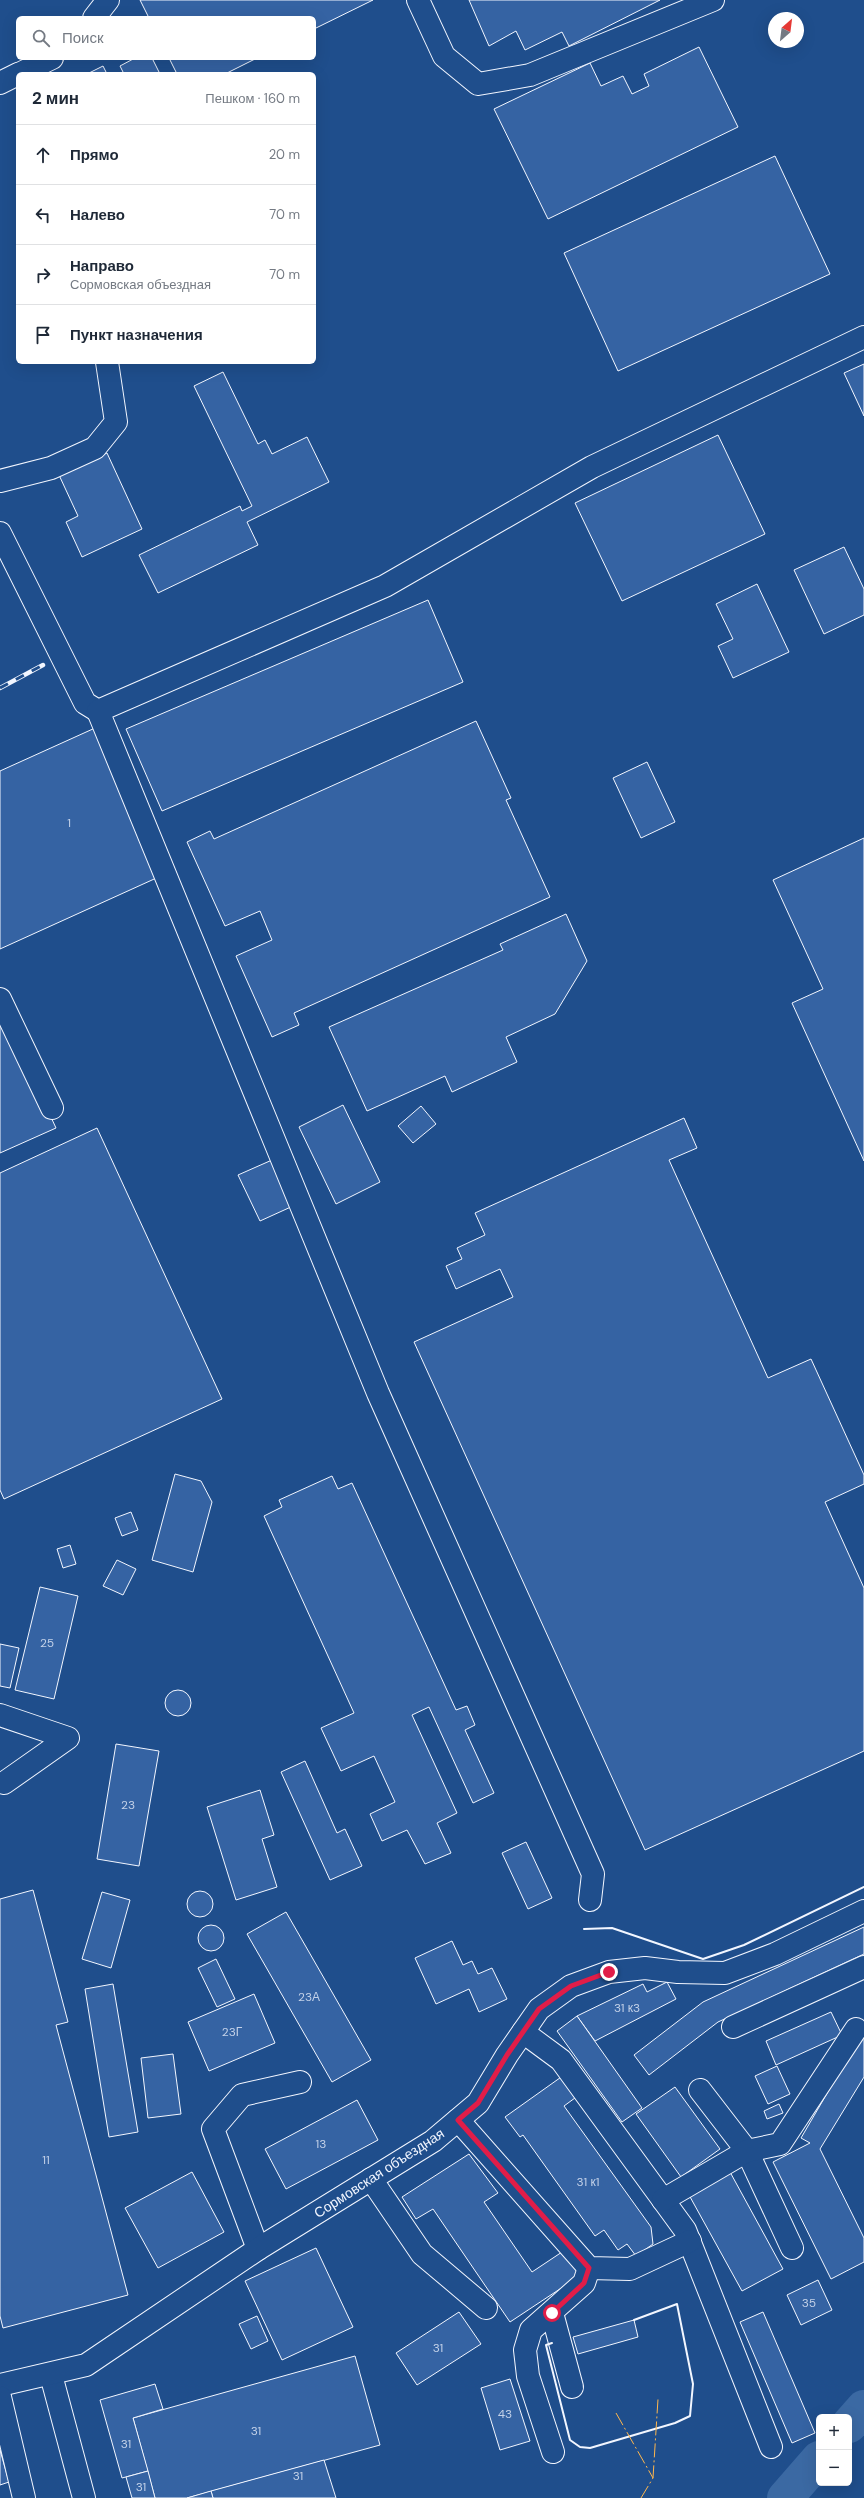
<!DOCTYPE html>
<html lang="ru">
<head>
<meta charset="utf-8">
<style>
  :root { --surface:#fff; --page:#f6f6f7; --text:#1f2937; --muted:#747a83; --line:#e0e1e3 }
  body { margin:0; font-family:"DM Sans",sans-serif; background:var(--page); color:var(--text) }
  .controls { position:absolute; right:12px; bottom:12px; display:grid; overflow:hidden; border-radius:6px; box-shadow:0 4px 16px #0002 }
  .controls button { width:36px; height:36px; display:grid; place-items:center; padding:0; border:0; border-bottom:1px solid var(--line); background:var(--surface); color:var(--text); font:20px sans-serif }
  .compass { position:absolute; left:768px; top:12px; width:36px; height:36px; border-radius:50%; background:var(--surface); box-shadow:0 4px 16px #0002; rotate:28deg }
  .stop { position:absolute; width:12px; height:12px; margin:-9px; border:3px solid #e11d48; border-radius:50%; background:#fff }
  .stop.end { background:#e11d48; border-color:#fff; box-shadow:0 1px 4px #0008 }
  .list { margin:0; padding:0; list-style:none }
  h2 { display:flex; justify-content:space-between; align-items:center; height:52px; margin:0; padding:0 16px; font-size:17px }
  h2 small { font-size:13px; font-weight:400; color:var(--muted) }
  .list li { display:grid; grid-template-columns:26px 1fr auto; gap:12px; align-items:center; box-sizing:border-box; height:60px; padding:0 16px; border-top:1px solid var(--line) }
  .list b { display:block; font-size:15px; white-space:nowrap }
  .list p { margin:0; font-size:13px; white-space:nowrap; color:var(--muted) }
  .list em { font-size:13px; font-style:normal; color:var(--muted) }
  .icon { flex:none; width:22px; height:22px; fill:none; stroke:currentColor; stroke-width:2; stroke-linecap:round; stroke-linejoin:round }
  .map { position:relative; flex:none; width:864px; height:2498px; overflow:hidden }
  .search { position:absolute; background:var(--surface); box-shadow:0 4px 16px #0002; left:16px; top:16px; width:300px; height:44px; display:flex; align-items:center; gap:10px; box-sizing:border-box; padding:0 14px; border-radius:6px; color:var(--muted); font-size:15px }
  .panel { position:absolute; background:var(--surface); box-shadow:0 4px 16px #0002; left:16px; top:72px; width:300px; height:292px; border-radius:6px }
  .map>svg:first-child { display:block }
  .lines { fill:none; stroke-linecap:round; stroke-linejoin:round }
  .river { stroke:#3b69a3; stroke-width:36 }
  .building { fill:#3563a3; stroke:#f2f6ff }
  .minor-casing { stroke:#f2f6ff; stroke-width:24 }
  .minor { stroke:#1f4e8c; stroke-width:22 }
  .rail-casing { stroke:#f2f6ff; stroke-width:4.5 }
  .rail { stroke:#1f4e8c; stroke-width:3; stroke-dasharray:9; stroke-linecap:butt }
  .wall { stroke:#f2f6ff; stroke-width:2 }
  .power { stroke:#ffb74d; stroke-width:1; stroke-dasharray:14 3 2 3; stroke-linecap:butt }
  .route { stroke:#e11d48; stroke-width:5 }
  .labels { text-anchor:middle; stroke-width:3; stroke-linejoin:round; paint-order:stroke }
  .number-label { font-size:12px; fill:#c3d1e8 }
  .street-label { font-size:14px; fill:#f2f6ff; stroke:#1f4e8c }
</style>
</head>
<body>
<div class="map">
<svg width="864" height="2498" viewBox="0 0 864 2498">
  <rect width="100%" height="100%" fill="#1f4e8c"/>
  <g class="lines">
    <!-- river -->
    <g class="river">
      <path d="M849 2425 864 2408"/>
      <path d="M785 2498 819 2459"/>
    </g>
  </g>
  <!-- building -->
  <g class="building">
    <path d="M140 0H373L314 29V18H149Z"/>
    <path d="M469 0H660L569 46 562 32 525 50 516 31 489 46Z"/>
    <path d="M699 47 738 127 548 219 494 109 590 63 601 86 623 76 632 94 649 86 644 74Z"/>
    <path d="M135 58H152L160 74H124L120 66Z"/>
    <path d="M169 58H257L225 74H177Z"/>
    <path d="M103 66 107 74H87Z"/>
    <path d="M775 156 830 274 618 371 564 253Z"/>
    <path d="M864 364V416L844 373Z"/>
    <path d="M223 372 258 444 265 440 272 454 307 437 329 482 247 522 258 545 158 593 139 555 240 506 242 511 252 506 194 386Z"/>
    <path d="M718 435 765 534 622 601 575 503Z"/>
    <path d="M107 453 142 529 82 557 66 522 78 516 59 475Z"/>
    <path d="M844 547 864 589V615L824 634 794 570Z"/>
    <path d="M757 584 789 652 733 678 718 646 733 639 716 604Z"/>
    <path d="M428 600 463 682 162 811 126 729Z"/>
    <path d="M476 721 511 798 506 800 550 897 294 1013 299 1025 272 1037 236 956 272 940 260 911 225 926 187 842 210 831 214 839Z"/>
    <path d="M95 728 163 875 0 949V771Z"/>
    <path d="M647 762 675 822 641 838 613 778Z"/>
    <path d="M864 838V1161L792 1003 823 989 773 880Z"/>
    <path d="M566 914 587 961 555 1014 506 1037 517 1062 452 1092 445 1076 367 1111 329 1027 503 950 500 944Z"/>
    <path d="M0 1007 56 1128 0 1153Z"/>
    <path d="M343 1105 380 1182 336 1204 299 1127Z"/>
    <path d="M421 1106 436 1124 413 1143 398 1126Z"/>
    <path d="M684 1118 697 1148 669 1160 768 1378 811 1359 864 1475V1484L825 1502 864 1588V1751L645 1850 414 1342 513 1297 500 1269 456 1289 446 1266 462 1259 457 1248 485 1235 475 1213Z"/>
    <path d="M97 1128 222 1399 4 1499 0 1490V1173Z"/>
    <path d="M272 1160 293 1206 260 1221 238 1175Z"/>
    <path d="M175 1474 201 1481 212 1502 193 1572 152 1560Z"/>
    <path d="M332 1476 338 1489 352 1483 456 1710 467 1706 475 1725 465 1730 494 1793 473 1803 429 1707 412 1715 457 1813 437 1823 451 1853 425 1864 407 1830 382 1841 370 1814 395 1802 374 1756 341 1771 321 1728 354 1713 264 1516 282 1507 279 1500Z"/>
    <path d="M131 1512 138 1530 122 1536 115 1518Z"/>
    <path d="M70 1545 76 1564 63 1568 57 1549Z"/>
    <path d="M117 1560 136 1569 123 1595 103 1586Z"/>
    <path d="M40 1587 78 1596 54 1699 15 1690Z"/>
    <path d="M0 1644 19 1648 10 1688 0 1686Z"/>
    <circle cx="178" cy="1703" r="13"/>
    <path d="M116 1744 159 1751 139 1866 97 1859Z"/>
    <path d="M305 1761 337 1833 345 1829 362 1866 330 1880 281 1772Z"/>
    <path d="M260 1790 274 1835 262 1839 277 1887 236 1900 207 1807Z"/>
    <path d="M526 1842 552 1898 528 1909 502 1853Z"/>
    <path d="M33 1890 68 2022 56 2025 128 2295 3 2328 0 2316V1899Z"/>
    <circle cx="200" cy="1904" r="13"/>
    <path d="M102 1892 130 1900 111 1968 82 1959Z"/>
    <path d="M286 1912 371 2060 332 2082 247 1934Z"/>
    <circle cx="211" cy="1938" r="13"/>
    <path d="M864 1927V1954L718 2022 649 2075 634 2055 703 2002Z"/>
    <path d="M452 1941 463 1965 472 1961 478 1974 492 1968 507 1999 479 2012 469 1989 436 2004 415 1958Z"/>
    <path d="M216 1959 235 1999 217 2007 198 1968Z"/>
    <path d="M667 1982 676 1999 595 2041 577 2016 643 1984 647 1992Z"/>
    <path d="M113 1984 138 2132 109 2137 85 1989Z"/>
    <path d="M254 1994 275 2043 209 2071 188 2022Z"/>
    <path d="M831 2012 842 2035 776 2065 766 2041Z"/>
    <path d="M577 2016 642 2108 622 2122 557 2031Z"/>
    <path d="M864 2030V2077L820 2149 864 2238V2262L831 2279 773 2162 810 2143 801 2138Z"/>
    <path d="M173 2054 181 2114 148 2118 141 2058Z"/>
    <path d="M777 2066 790 2094 768 2104 755 2076Z"/>
    <path d="M564 2075 579 2095 564 2106 651 2227 653 2244 636 2256 627 2244 618 2250 604 2230 595 2236 523 2135 520 2137 505 2117Z"/>
    <path d="M675 2087 720 2149 681 2177 636 2114Z"/>
    <path d="M357 2100 378 2140 286 2189 265 2149Z"/>
    <path d="M779 2104 783 2113 767 2119 764 2111Z"/>
    <path d="M469 2154 498 2193 484 2202 532 2272 565 2250 581 2275 510 2322 433 2209 416 2219 402 2197Z"/>
    <path d="M192 2172 224 2232 158 2268 125 2208Z"/>
    <path d="M730 2172 783 2269 742 2291 689 2195Z"/>
    <path d="M316 2248 353 2327 282 2360 245 2281Z"/>
    <path d="M818 2280 832 2310 801 2325 787 2295Z"/>
    <path d="M459 2312 481 2344 417 2385 396 2353Z"/>
    <path d="M763 2312 815 2433 792 2443 740 2322Z"/>
    <path d="M257 2316 268 2341 251 2349 239 2324Z"/>
    <path d="M634 2320 638 2337 578 2354 573 2337Z"/>
    <path d="M355 2356 380 2445 187 2498H155L133 2418Z"/>
    <path d="M510 2379 530 2441 500 2450 481 2388Z"/>
    <path d="M155 2384 163 2409 133 2418 148 2471 122 2478 100 2400Z"/>
    <path d="M0 2450 9 2482 0 2485Z"/>
    <path d="M324 2460 336 2498H213L211 2491Z"/>
    <path d="M148 2471 155 2498H132L126 2477Z"/>
    <path d="M211 2491 213 2498H187Z"/>
  </g>
  <g class="lines">
    <defs>
      <g id="minor">
        <path d="M418 0 444 56 478 84 530 75 713 0"/>
        <path d="M94 18 108 0"/>
        <path d="M19 74 52 58"/>
        <path d="M0 83 18 74"/>
        <path d="M0 481 51 468 95 448 116 422 107 362"/>
        <path d="M0 533 85 703 98 711"/>
        <path d="M0 999 52 1108"/>
        <path d="M0 1715 68 1738 4 1783"/>
        <path d="M590 1900 593 1874 378 1393 98 711 385 586 592 467 864 337"/>
        <path d="M733 2027 864 1967"/>
        <path d="M523 2032 561 2060 685 2230 771 2447"/>
        <path d="M700 2090 747 2151 792 2248"/>
        <path d="M458 2120 589 2268 630 2269 690 2241"/>
        <path d="M371 2179 422 2254 486 2308"/>
        <path d="M663 2200 747 2151 780 2144 856 2029"/>
        <path d="M258 2249 213 2129 242 2095 300 2082"/>
        <path d="M552 2313 572 2387"/>
        <path d="M51 2375 84 2498"/>
        <path d="M0 2385 86 2365 258 2249 433 2141 478 2103 507 2055 539 2009 571 1986 609 1972 645 1968 678 1972 725 1973 775 1954 864 1911"/>
        <path d="M0 2397 24 2498"/>
        <path d="M553 2452 528 2376 525 2350 531 2330 584 2283 589 2268"/>
      </g>
    </defs>
    <!-- minor casing -->
    <use href="#minor" class="minor-casing"/>
    <!-- minor -->
    <use href="#minor" class="minor"/>
    <defs>
      <path id="rail" d="M0 688 43 665"/>
    </defs>
    <!-- rail casing -->
    <use href="#rail" class="rail-casing"/>
    <!-- rail -->
    <use href="#rail" class="rail"/>
    <!-- wall -->
    <g class="wall">
      <path d="M584 1929 612 1928 703 1959 744 1945 864 1887"/>
      <path d="M552 2343 546 2345 570 2440 580 2447 590 2448 675 2423 690 2416 693 2384 677 2304 634 2320"/>
    </g>
    <!-- power -->
    <g class="power">
      <path d="M616 2413 653 2478"/>
      <path d="M641 2498 653 2478 658 2399"/>
    </g>
  </g>
  <g class="lines">
    <!-- route -->
    <path class="route" d="M552 2313 584 2283 589 2268 458 2120 478 2103 507 2055 539 2009 571 1986 609 1972"/>
  </g>
  <g class="labels">
    <!-- number labels -->
    <g class="number-label">
      <text x="69" y="827">1</text>
      <text x="47" y="1647">25</text>
      <text x="128" y="1809">23</text>
      <text x="309" y="2001">23А</text>
      <text x="627" y="2012">31 к3</text>
      <text x="232" y="2036">23Г</text>
      <text x="321" y="2148">13</text>
      <text x="46" y="2164">11</text>
      <text x="588" y="2186">31 к1</text>
      <text x="809" y="2307">35</text>
      <text x="438" y="2352">31</text>
      <text x="505" y="2418">43</text>
      <text x="256" y="2435">31</text>
      <text x="126" y="2448">31</text>
      <text x="298" y="2480">31</text>
      <text x="141" y="2491">31</text>
    </g>
    <!-- street labels -->
    <g class="street-label">
      <text transform="translate(379 2173) rotate(-33)" y="5">Сормовская объездная</text>
    </g>
  </g>
</svg>
<div class="controls">
<button>+</button>
<button>−</button>
</div>
<svg class="compass" viewBox="-18 -18 36 36"><path d="M0-13l5 13h-10z" fill="#e53935"/><path d="M0 13l5-13h-10z" fill="#747a83"/></svg>
<div class="stop" style="left:552px;top:2313px"></div>
<div class="stop end" style="left:609px;top:1972px"></div>
<div class="search"><svg class="icon" aria-label="search" viewBox="0 0 24 24"><circle cx="10" cy="10" r="6"/><path d="M15 15l6 6"/></svg>Поиск</div>
<section class="panel">
<h2>2 мин<small>Пешком · 160 m</small></h2>
<ul class="list">
<li><svg class="icon" aria-label="ahead" viewBox="0 0 24 24"><path d="M12 20V5M6 11l6-6 6 6"/></svg><div><b>Прямо</b></div><em>20 m</em></li>
<li><svg class="icon" aria-label="left" viewBox="0 0 24 24"><path d="M17 20v-9H6M10 6l-5 5 5 5"/></svg><div><b>Налево</b></div><em>70 m</em></li>
<li><svg class="icon" aria-label="right" viewBox="0 0 24 24"><path d="M7 20v-9h11M14 6l5 5-5 5"/></svg><div><b>Направо</b><p>Сормовская объездная</p></div><em>70 m</em></li>
<li><svg class="icon" aria-label="arrive" viewBox="0 0 24 24"><path d="M6 21V4h12l-3 4 3 4H6"/></svg><div><b>Пункт назначения</b></div></li>
</ul>
</section>
</div>
</body>
</html>
